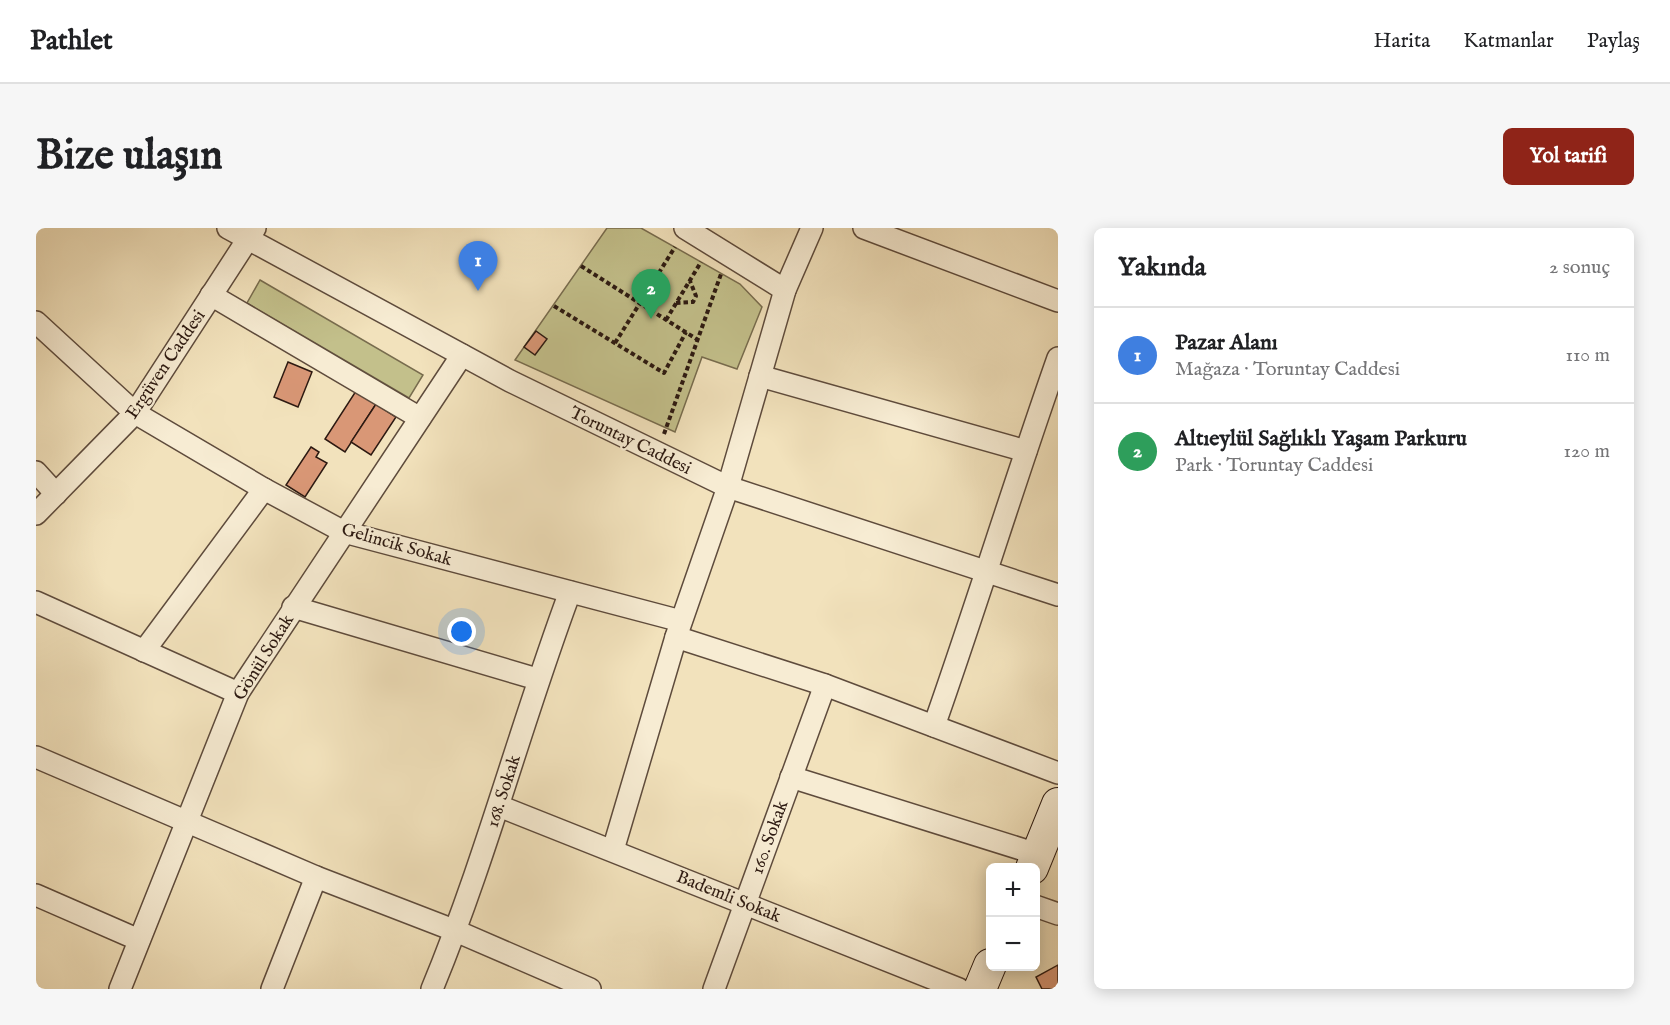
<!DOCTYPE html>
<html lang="tr">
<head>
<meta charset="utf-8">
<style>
  :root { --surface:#fff; --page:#f6f6f6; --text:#202124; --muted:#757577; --line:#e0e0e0; --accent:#8f2418 }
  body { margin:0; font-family:"IM FELL English",serif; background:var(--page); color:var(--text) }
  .controls { position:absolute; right:18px; bottom:18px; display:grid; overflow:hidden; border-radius:9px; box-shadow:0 3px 15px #0003 }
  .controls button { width:54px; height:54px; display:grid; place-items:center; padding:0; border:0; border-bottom:2px solid var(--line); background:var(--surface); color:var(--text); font:30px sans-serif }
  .you { position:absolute; left:426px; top:404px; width:21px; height:21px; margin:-15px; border:4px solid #fff; border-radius:50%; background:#1a73e8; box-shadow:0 0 0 9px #1a73e833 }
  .badge { display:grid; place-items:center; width:39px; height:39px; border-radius:50%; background:var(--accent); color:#fff; font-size:20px; font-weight:700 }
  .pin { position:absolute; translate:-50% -50px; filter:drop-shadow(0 2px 3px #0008) }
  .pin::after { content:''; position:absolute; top:32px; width:21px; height:18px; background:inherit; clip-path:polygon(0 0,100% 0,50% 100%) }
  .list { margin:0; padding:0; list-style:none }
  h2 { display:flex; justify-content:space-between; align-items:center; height:78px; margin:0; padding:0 24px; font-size:26px }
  h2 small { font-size:20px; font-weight:400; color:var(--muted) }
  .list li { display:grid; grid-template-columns:39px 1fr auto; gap:18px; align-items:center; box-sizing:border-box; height:96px; padding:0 24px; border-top:2px solid var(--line) }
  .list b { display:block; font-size:22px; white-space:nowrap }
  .list p { margin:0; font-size:20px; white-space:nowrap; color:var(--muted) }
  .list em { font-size:20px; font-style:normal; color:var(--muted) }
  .map { position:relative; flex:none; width:1022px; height:761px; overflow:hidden; border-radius:9px }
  header { display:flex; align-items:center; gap:36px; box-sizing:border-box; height:84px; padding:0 30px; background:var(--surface); border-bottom:2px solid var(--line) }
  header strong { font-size:28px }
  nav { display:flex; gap:33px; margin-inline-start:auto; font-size:21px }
  .intro { display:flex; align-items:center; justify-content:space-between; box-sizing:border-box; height:144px; padding:0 36px }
  h1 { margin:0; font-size:42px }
  .button { padding:15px 27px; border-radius:9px; background:var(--accent); color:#fff; font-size:21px; font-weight:700 }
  main { display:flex; gap:36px; padding:0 36px }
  aside { flex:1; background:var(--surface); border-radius:9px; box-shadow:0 3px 15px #0003 }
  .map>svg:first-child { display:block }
  .green { fill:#c3c08b; stroke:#786c4e; stroke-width:1.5 }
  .building { fill:#d99776; stroke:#2c1911; stroke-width:1.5 }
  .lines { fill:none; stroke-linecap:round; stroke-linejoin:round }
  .street-casing { stroke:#5e4b3c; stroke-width:24 }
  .secondary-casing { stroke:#2c1911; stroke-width:34 }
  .path { stroke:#2c1911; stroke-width:4; stroke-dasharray:4.5 3; stroke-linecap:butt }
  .street { stroke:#f7ecd3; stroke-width:21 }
  .secondary { stroke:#f7ecd3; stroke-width:32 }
  .labels { text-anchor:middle; stroke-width:4.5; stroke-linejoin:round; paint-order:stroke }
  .street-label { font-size:18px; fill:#2c1911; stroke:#f7ecd3 }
</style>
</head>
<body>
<header>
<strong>Pathlet</strong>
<nav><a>Harita</a><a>Katmanlar</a><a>Paylaş</a></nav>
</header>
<div class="intro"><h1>Bize ulaşın</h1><a class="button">Yol tarifi</a></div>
<main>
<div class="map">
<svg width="1022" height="761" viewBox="0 0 1022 761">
  <rect width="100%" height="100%" fill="#f2e2bc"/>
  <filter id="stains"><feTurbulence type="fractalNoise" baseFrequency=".00333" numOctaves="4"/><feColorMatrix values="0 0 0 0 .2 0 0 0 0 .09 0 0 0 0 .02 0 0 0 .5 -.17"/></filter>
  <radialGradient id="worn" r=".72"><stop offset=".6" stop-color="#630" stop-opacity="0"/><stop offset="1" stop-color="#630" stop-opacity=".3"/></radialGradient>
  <!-- green -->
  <g class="green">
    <path d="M571 0H605L704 56 726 79 701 141 666 129 639 204 479 132Z"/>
    <path d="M224 52 387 147 373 170 211 75Z"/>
  </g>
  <!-- building -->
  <g class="building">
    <path d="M500 103 511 111 499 127 488 119Z"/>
    <path d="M252 134 276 144 262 179 238 169Z"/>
    <path d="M320 163 340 176 309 224 289 211Z"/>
    <path d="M340 176 360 189 335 227 315 214Z"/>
    <path d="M275 219 283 224 280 229 291 235 269 269 250 257Z"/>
    <path d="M1022 737V761H1006L1000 749Z"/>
  </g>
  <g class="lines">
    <defs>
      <g id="street">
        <path d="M192 0 474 153 692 259 1022 367"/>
        <path d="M649 0 749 62"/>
        <path d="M828 0 1022 73"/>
        <path d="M175 67 384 190"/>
        <path d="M0 94 99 185 228 261 308 304 645 393"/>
        <path d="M724 148 990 223"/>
        <path d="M0 244 20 266"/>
        <path d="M0 286 99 185 219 0"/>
        <path d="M0 374 202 465"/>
        <path d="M257 379 501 451"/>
        <path d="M640 409 789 457 1022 545"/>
        <path d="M108 423 228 261"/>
        <path d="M898 498C941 376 979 252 1022 130"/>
        <path d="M0 529 280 649 420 703 554 761"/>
        <path d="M755 549 1001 626"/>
        <path d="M463 578 923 761"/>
        <path d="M577 622 640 409 692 259 749 62 776 0"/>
        <path d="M0 667 103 712"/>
        <path d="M999 678 1022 686"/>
        <path d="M84 761 202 465 426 127"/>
        <path d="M236 761 280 649"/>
        <path d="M396 761C450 631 485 495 534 364"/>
        <path d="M678 761 789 457"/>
      </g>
      <g id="secondary">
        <path d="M996 640 1022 576"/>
        <path d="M944 761 954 737"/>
      </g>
    </defs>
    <!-- street casing -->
    <use href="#street" class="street-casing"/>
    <!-- secondary casing -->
    <use href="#secondary" class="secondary-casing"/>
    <!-- path -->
    <g class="path">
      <path d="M545 38 662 112"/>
      <path d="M640 75 657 74 660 68 654 53"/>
      <path d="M518 78 628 145 650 104"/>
      <path d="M630 92 665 34"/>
      <path d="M579 115 639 19"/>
      <path d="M628 206 685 46"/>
    </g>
    <!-- street -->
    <use href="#street" class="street"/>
    <!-- secondary -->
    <use href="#secondary" class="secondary"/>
  </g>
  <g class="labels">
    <!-- street labels -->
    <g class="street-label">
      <text transform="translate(129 136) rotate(-56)" y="6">Ergüven Caddesi</text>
      <text transform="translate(595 212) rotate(26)" y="6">Toruntay Caddesi</text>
      <text transform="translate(361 316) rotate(16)" y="6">Gelincik Sokak</text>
      <text transform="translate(227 429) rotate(-58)" y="6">Gönül Sokak</text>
      <text transform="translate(467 563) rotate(-72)" y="6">168. Sokak</text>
      <text transform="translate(733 609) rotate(-70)" y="6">160. Sokak</text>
      <text transform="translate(693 668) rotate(22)" y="6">Bademli Sokak</text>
    </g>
  </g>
  <rect width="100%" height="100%" filter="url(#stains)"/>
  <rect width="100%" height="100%" fill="url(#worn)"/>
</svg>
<div class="controls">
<button>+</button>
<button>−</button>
</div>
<div class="you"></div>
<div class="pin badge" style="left:442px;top:63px;background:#3f7fe0">1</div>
<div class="pin badge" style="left:615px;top:91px;background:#2e9e5b">2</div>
</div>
<aside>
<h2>Yakında<small>2 sonuç</small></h2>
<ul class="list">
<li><span class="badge" style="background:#3f7fe0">1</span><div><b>Pazar Alanı</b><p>Mağaza · Toruntay Caddesi</p></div><em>110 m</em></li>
<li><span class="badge" style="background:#2e9e5b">2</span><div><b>Altıeylül Sağlıklı Yaşam Parkuru</b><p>Park · Toruntay Caddesi</p></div><em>120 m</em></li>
</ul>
</aside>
</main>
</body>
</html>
